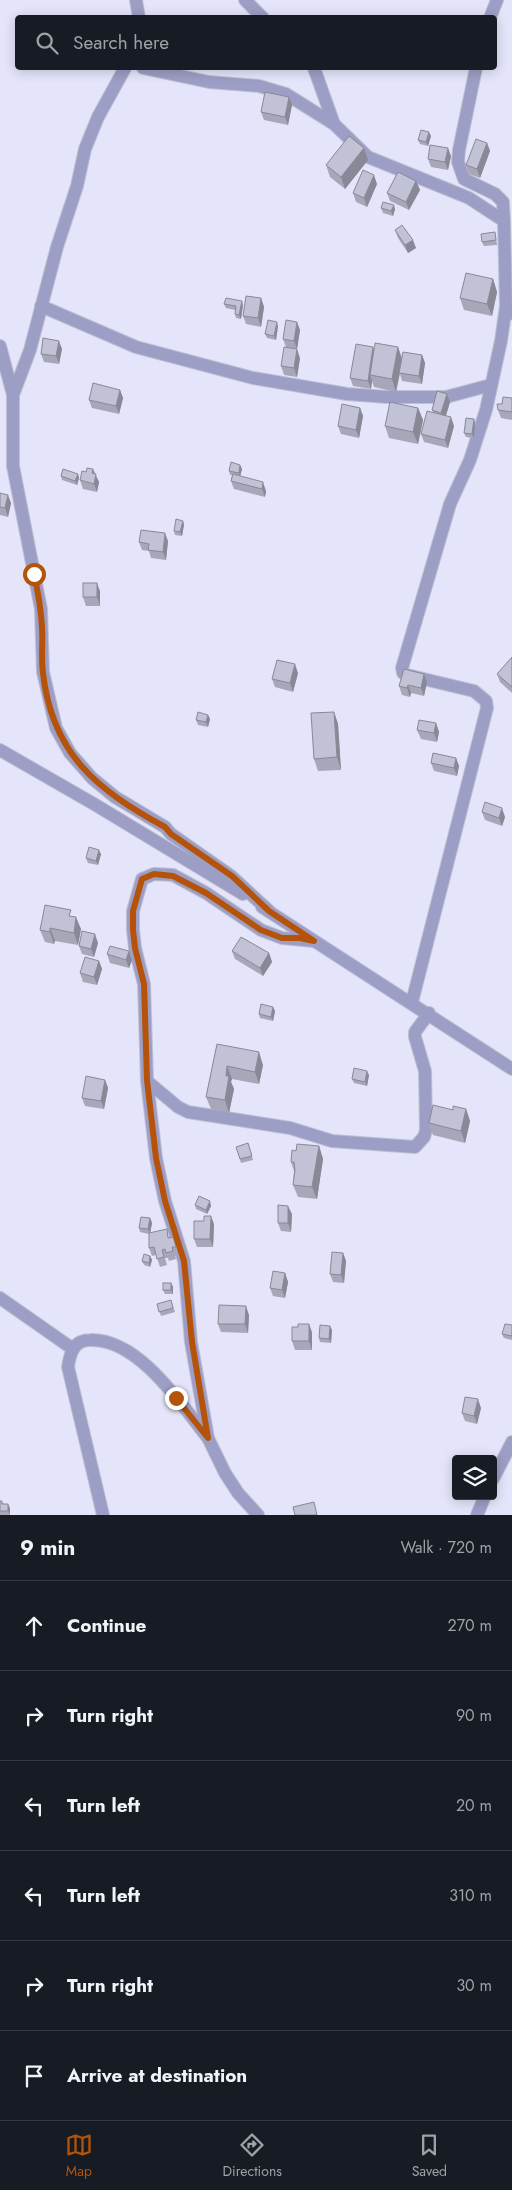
<!DOCTYPE html>
<html lang="en">
<head>
<meta charset="utf-8">
<style>
  :root { --surface:#171b24; --page:#242831; --text:#f1f3f6; --muted:#9ea1a6; --line:#363941; --accent:#b45309 }
  body { margin:0; font-family:Jost,sans-serif; background:var(--page); color:var(--text) }
  .controls { position:absolute; right:15px; bottom:15px; display:grid; overflow:hidden; border-radius:5px; box-shadow:0 2px 12px #0003 }
  .controls button { width:45px; height:45px; display:grid; place-items:center; padding:0; border:0; border-bottom:1px solid var(--line); background:var(--surface); color:var(--text); font:25px sans-serif }
  .stop { position:absolute; width:15px; height:15px; margin:-11px; border:4px solid #b45309; border-radius:50%; background:#fff }
  .stop.end { background:#b45309; border-color:#fff; box-shadow:0 1px 5px #0008 }
  .list { margin:0; padding:0; list-style:none }
  h2 { display:flex; justify-content:space-between; align-items:center; height:65px; margin:0; padding:0 20px; font-size:21px }
  h2 small { font-size:16px; font-weight:400; color:var(--muted) }
  .list li { display:grid; grid-template-columns:32px 1fr auto; gap:15px; align-items:center; box-sizing:border-box; height:90px; padding:0 20px; border-top:1px solid var(--line) }
  .list b { display:block; font-size:19px; white-space:nowrap }
  .list em { font-size:16px; font-style:normal; color:var(--muted) }
  .icon { flex:none; width:28px; height:28px; fill:none; stroke:currentColor; stroke-width:2; stroke-linecap:round; stroke-linejoin:round }
  .map { position:relative; flex:none; width:512px; height:1515px; overflow:hidden }
  .search { position:absolute; background:var(--surface); box-shadow:0 2px 12px #0003; left:15px; right:15px; top:15px; height:55px; display:flex; align-items:center; gap:12px; box-sizing:border-box; padding:0 18px; border-radius:5px; color:var(--muted); font-size:19px }
  .sheet { height:605px; background:var(--surface) }
  nav { display:flex; justify-content:space-around; align-items:center; box-sizing:border-box; height:70px; border-top:1px solid var(--line); background:var(--surface); font-size:14px; color:var(--muted) }
  nav a { display:grid; justify-items:center; gap:2px }
  nav .on { color:var(--accent) }
  .map>svg:first-child { display:block }
  .lines { fill:none; stroke-linecap:round; stroke-linejoin:round }
  .minor-casing { stroke:#bfc0d2; stroke-width:14 }
  .minor { stroke:#9d9ec5; stroke-width:12 }
  .wall { fill:#a7a7b9 }
  .shaded-wall { fill:#888896 }
  .building { fill:#c2c2d7; stroke:#888896 }
  .route { stroke:#b45309; stroke-width:6 }
</style>
</head>
<body>
<div class="map">
<svg width="512" height="1515" viewBox="0 0 512 1515">
  <rect width="100%" height="100%" fill="#e4e5fa"/>
  <g class="lines">
    <defs>
      <g id="minor">
        <path d="M136 0 139 18"/>
        <path d="M245 0 263 18"/>
        <path d="M490 18 497 0"/>
        <path d="M143 68 209 82 259 86 286 94 334 124 368 157 469 198 504 221 506 306 509 314"/>
        <path d="M314 68 334 124"/>
        <path d="M476 68 459 150 458 162 464 179 495 194 503 202 504 221"/>
        <path d="M41 306 136 347 253 378 347 394 387 397H446L491 385"/>
        <path d="M0 346 13 395V466L41 609 43 672 56 728 70 753 92 778 115 797 165 827 171 834 231 876 269 911"/>
        <path d="M13 395 30 350 57 247 77 186 85 149 98 117 125 68"/>
        <path d="M0 750 94 804 243 894"/>
        <path d="M262 907 512 1069"/>
        <path d="M412 1002 487 708 486 701 474 691 407 675 403 673 402 668 450 504 470 460 486 410 501 341 506 306"/>
        <path d="M147 1081 178 1107 188 1112 290 1128 332 1141 415 1147 424 1137 426 1130 425 1071 415 1037V1032L429 1013"/>
        <path d="M0 1298 73 1349"/>
        <path d="M493 1479 512 1442"/>
        <path d="M103 1515 68 1367C70 1353 74 1340 90 1340 138 1338 181 1404 208 1438"/>
        <path d="M258 1515 238 1493 225 1473 208 1438 191 1342 184 1261 165 1201 156 1158 147 1081 144 984 135 948 133 930V911L142 879 154 874 173 875 206 893 261 930 282 938 314 941"/>
        <path d="M477 1515 485 1496"/>
      </g>
    </defs>
    <!-- minor casing -->
    <use href="#minor" class="minor-casing"/>
    <!-- minor -->
    <use href="#minor" class="minor"/>
  </g>
  <!-- wall -->
  <g class="wall">
    <path d="M292 105 288 125 264 120 261 112Z"/>
    <path d="M431 136 428 146 420 144 418 140Z"/>
    <path d="M487 143 490 151 480 178 469 174 466 165Z"/>
    <path d="M451 156 448 170 431 167 428 159Z"/>
    <path d="M368 160 345 189 330 177 326 165Z"/>
    <path d="M416 181 420 190 409 210 390 201 387 193Z"/>
    <path d="M377 184 367 207 356 202 353 193Z"/>
    <path d="M381 208 395 209 393 216 383 213Z"/>
    <path d="M395 230 416 248 408 253 398 238Z"/>
    <path d="M496 237 497 245 484 246 482 242Z"/>
    <path d="M493 279 497 292 492 316 464 310 460 298Z"/>
    <path d="M261 298 264 307 261 327 246 324 243 316Z"/>
    <path d="M224 304 243 305 241 319 236 318 235 314V310L226 308Z"/>
    <path d="M278 326 276 340 267 338 265 334Z"/>
    <path d="M300 330 297 349 286 347 283 339Z"/>
    <path d="M398 347 402 358 422 355 425 363 422 384 402 381 400 374 396 392 374 387 372 381 371 389 353 386 350 378 374 350Z"/>
    <path d="M62 349 59 364 44 362 41 354Z"/>
    <path d="M300 358 297 377 284 375 281 366Z"/>
    <path d="M120 390 123 398 119 414 92 408 89 400Z"/>
    <path d="M447 394 450 402 446 416 454 426 448 448 424 442 421 434 433 413 432 410Z"/>
    <path d="M512 398V420L501 418 498 410 502 404Z"/>
    <path d="M360 408 363 416 359 438 341 434 338 426Z"/>
    <path d="M418 408 423 420 418 444 389 438 385 426Z"/>
    <path d="M474 419 475 423 474 438 466 437 464 433Z"/>
    <path d="M240 465 242 469 240 476 266 491 265 497 234 489 231 481 232 475H230L229 471Z"/>
    <path d="M78 474 79 478 77 485 62 480 61 476Z"/>
    <path d="M95 474 99 482 97 492 83 489 80 480Z"/>
    <path d="M0 493 11 503 8 517 0 515Z"/>
    <path d="M183 521 184 525 182 536 175 535 174 531Z"/>
    <path d="M168 541 166 560 151 558 149 551 142 550 139 542Z"/>
    <path d="M100 591V606H86L83 597Z"/>
    <path d="M512 657V693L500 682 497 674Z"/>
    <path d="M298 673 293 692 275 687 272 679Z"/>
    <path d="M424 674 427 682 424 696 411 693 410 697 402 695 399 686Z"/>
    <path d="M334 712 338 724 341 770 318 771 314 759Z"/>
    <path d="M208 715 210 719 208 727 198 725 196 720Z"/>
    <path d="M436 723 439 732 437 742 421 739 417 730Z"/>
    <path d="M456 758 459 766 457 776 434 771 431 763Z"/>
    <path d="M482 812 505 817 502 826 485 820Z"/>
    <path d="M101 854 98 865 88 863 86 858Z"/>
    <path d="M73 916 81 929 78 945 55 941 54 944 45 942 40 930Z"/>
    <path d="M98 943 94 957 82 954 79 946Z"/>
    <path d="M129 951 132 960 129 968 110 963 107 954Z"/>
    <path d="M232 951 269 953 272 962 263 976 235 959Z"/>
    <path d="M99 961 102 969 97 985 83 982 80 973Z"/>
    <path d="M273 1007 275 1011 273 1021 260 1018 259 1014Z"/>
    <path d="M217 1044 263 1065 259 1084 232 1079 231 1082 234 1089 229 1113 211 1109 206 1097Z"/>
    <path d="M369 1075 367 1086 354 1083 352 1079Z"/>
    <path d="M105 1080 108 1088 104 1109 85 1106 82 1098Z"/>
    <path d="M466 1109 470 1121 465 1143 433 1135 429 1123 453 1110Z"/>
    <path d="M248 1143 253 1160 241 1163 236 1147Z"/>
    <path d="M319 1146 323 1159 317 1199 298 1197 293 1185 294 1171 291 1162 296 1151Z"/>
    <path d="M195 1205 211 1206 207 1214 196 1209Z"/>
    <path d="M292 1214 291 1232 281 1231 278 1223Z"/>
    <path d="M150 1218 152 1223 150 1233 170 1237 176 1245 179 1255 175 1256 176 1259 169 1261 168 1258H165L167 1265 160 1267 156 1255 152 1256 149 1248V1234L140 1232 139 1228Z"/>
    <path d="M204 1221 214 1224 213 1247H197L194 1239Z"/>
    <path d="M343 1253 346 1261 344 1283 333 1282 330 1274Z"/>
    <path d="M150 1256 152 1260 150 1267 144 1265 142 1261Z"/>
    <path d="M285 1273 288 1282 285 1298 273 1296 270 1288Z"/>
    <path d="M171 1283 173 1287V1294H165L163 1290Z"/>
    <path d="M171 1300 175 1312 161 1316 157 1304Z"/>
    <path d="M249 1315 248 1333 221 1332 218 1324Z"/>
    <path d="M512 1325V1340L504 1338 502 1334Z"/>
    <path d="M298 1327 312 1332V1350H295L292 1341Z"/>
    <path d="M332 1330 331 1343 320 1342 319 1338Z"/>
    <path d="M481 1408 477 1424 465 1421 462 1413Z"/>
    <path d="M0 1501 10 1508V1515H0Z"/>
  </g>
  <!-- shaded-wall -->
  <g class="shaded-wall">
    <path d="M289 97 292 105 288 125 285 117Z"/>
    <path d="M429 132 431 136 428 146 426 142Z"/>
    <path d="M487 143 490 151 480 178 477 169Z"/>
    <path d="M364 148 368 160 345 189 341 177Z"/>
    <path d="M448 148 451 156 448 170 445 162Z"/>
    <path d="M374 175 377 184 367 207 364 198Z"/>
    <path d="M416 181 420 190 409 210 406 202Z"/>
    <path d="M394 205 395 209 393 216 391 211Z"/>
    <path d="M413 240 416 248 408 253 405 245Z"/>
    <path d="M493 279 497 292 492 316 487 304Z"/>
    <path d="M261 298 264 307 261 327 258 318Z"/>
    <path d="M242 301 243 305 241 319 239 315Z"/>
    <path d="M277 322 278 326 276 340 274 336Z"/>
    <path d="M297 322 300 330 297 349 294 341Z"/>
    <path d="M59 341 62 349 59 364 56 356Z"/>
    <path d="M373 347 376 355 370 375 372 381 371 389 368 381Z"/>
    <path d="M398 347 402 360 396 392 392 379Z"/>
    <path d="M297 349 300 358 297 377 294 368Z"/>
    <path d="M422 355 425 363 422 384 419 376Z"/>
    <path d="M120 390 123 398 119 414 116 406Z"/>
    <path d="M447 394 450 402 444 421 441 413Z"/>
    <path d="M360 408 363 416 359 438 356 430Z"/>
    <path d="M418 408 423 420 418 444 413 432Z"/>
    <path d="M451 417 454 426 448 448 445 440Z"/>
    <path d="M474 419 475 423 474 438 472 434Z"/>
    <path d="M240 465 242 469 240 477 239 473Z"/>
    <path d="M93 469 99 482 97 492 94 484 92 473Z"/>
    <path d="M78 474 79 478 77 485 75 481Z"/>
    <path d="M263 482 266 491 265 497 262 489Z"/>
    <path d="M8 495 11 503 8 517 5 508Z"/>
    <path d="M183 521 184 525 182 536 180 532Z"/>
    <path d="M165 533 168 541 166 560 163 552Z"/>
    <path d="M97 583 100 591V606L97 597Z"/>
    <path d="M295 664 298 673 293 692 290 683Z"/>
    <path d="M424 674 427 682 424 696 421 688Z"/>
    <path d="M408 685 411 693 410 697 407 688Z"/>
    <path d="M334 712 338 724 341 770 337 757Z"/>
    <path d="M208 715 210 719 208 727 206 722Z"/>
    <path d="M436 723 439 732 437 742 434 733Z"/>
    <path d="M456 758 459 766 457 776 454 768Z"/>
    <path d="M502 808 505 817 502 826 499 818Z"/>
    <path d="M99 850 101 854 98 865 96 861Z"/>
    <path d="M76 917 81 929 78 945 74 933Z"/>
    <path d="M50 928 55 941 54 944 50 932Z"/>
    <path d="M95 934 98 943 94 957 91 949Z"/>
    <path d="M129 951 132 960 129 968 126 960Z"/>
    <path d="M269 953 272 962 263 976 260 968Z"/>
    <path d="M99 961 102 969 97 985 94 977Z"/>
    <path d="M273 1007 275 1011 273 1021 271 1017Z"/>
    <path d="M259 1052 263 1065 259 1084 255 1072Z"/>
    <path d="M227 1066 232 1079 231 1082 234 1089 229 1113 225 1100 226 1076Z"/>
    <path d="M367 1071 369 1075 367 1086 365 1082Z"/>
    <path d="M105 1080 108 1088 104 1109 101 1101Z"/>
    <path d="M466 1109 470 1121 465 1143 461 1131Z"/>
    <path d="M319 1146 323 1159 317 1199 312 1187Z"/>
    <path d="M210 1201 211 1206 207 1214 206 1210Z"/>
    <path d="M288 1206 292 1214 291 1232 288 1223Z"/>
    <path d="M211 1216 214 1224 213 1247 210 1239Z"/>
    <path d="M150 1218 152 1223 150 1234 148 1229Z"/>
    <path d="M343 1253 346 1261 344 1283 341 1275Z"/>
    <path d="M150 1256 152 1260 150 1267 149 1263Z"/>
    <path d="M285 1273 288 1282 285 1298 282 1290Z"/>
    <path d="M171 1283 173 1287V1294L171 1290Z"/>
    <path d="M246 1306 249 1315 248 1333 245 1324Z"/>
    <path d="M309 1324 312 1332V1350L309 1341Z"/>
    <path d="M330 1326 332 1330 331 1343 329 1339Z"/>
    <path d="M478 1399 481 1408 477 1424 474 1416Z"/>
    <path d="M8 1504 10 1508V1515L8 1511Z"/>
  </g>
  <!-- building -->
  <g class="building">
    <path d="M265 92 289 97 285 117 261 112Z"/>
    <path d="M421 130 429 132 426 142 418 140Z"/>
    <path d="M349 136 364 148 341 177 326 165Z"/>
    <path d="M476 139 487 143 477 169 466 165Z"/>
    <path d="M430 145 448 148 445 162 428 159Z"/>
    <path d="M363 170 374 175 364 198 353 193Z"/>
    <path d="M398 172 416 181 406 202 387 193Z"/>
    <path d="M383 202 394 205 391 211 381 208Z"/>
    <path d="M402 225 413 240 405 245 395 230Z"/>
    <path d="M495 232 496 240 482 242 481 234Z"/>
    <path d="M466 273 493 279 487 304 460 298Z"/>
    <path d="M246 296 261 298 258 318 243 316Z"/>
    <path d="M226 298 242 301 239 315 235 314 236 306 224 304Z"/>
    <path d="M268 320 277 322 274 336 265 334Z"/>
    <path d="M286 320 297 322 294 341 283 339Z"/>
    <path d="M43 338 59 341 56 356 41 354Z"/>
    <path d="M375 343 398 347 392 379 370 375Z"/>
    <path d="M356 344 373 347 368 381 350 378Z"/>
    <path d="M284 347 297 349 294 368 281 366Z"/>
    <path d="M403 352 422 355 419 376 399 373Z"/>
    <path d="M93 383 120 390 116 406 89 400Z"/>
    <path d="M437 391 447 394 441 413 432 410Z"/>
    <path d="M503 397 512 398V412L498 410 497 404H502Z"/>
    <path d="M390 402 418 408 413 432 385 426Z"/>
    <path d="M342 404 360 408 356 430 338 426Z"/>
    <path d="M427 411 451 417 445 440 421 434Z"/>
    <path d="M466 418 474 419 472 434 464 433Z"/>
    <path d="M231 462 240 465 239 473 229 471Z"/>
    <path d="M87 468 93 469 92 473 96 474 94 484 80 480 82 471 86 472Z"/>
    <path d="M63 469 78 474 75 481 61 476Z"/>
    <path d="M233 474 263 482 262 489 231 481Z"/>
    <path d="M0 493 8 495 5 508 0 507Z"/>
    <path d="M176 519 183 521 180 532 174 531Z"/>
    <path d="M141 530 165 533 163 552 148 550 149 544 139 542Z"/>
    <rect x="83" y="583" width="14" height="14"/>
    <path d="M512 657V687L497 674Z"/>
    <path d="M277 660 295 664 290 683 272 679Z"/>
    <path d="M404 669 424 674 421 688 408 685 407 688 399 686Z"/>
    <path d="M198 712 208 715 206 722 196 720Z"/>
    <path d="M334 712 337 757 314 759 311 713Z"/>
    <path d="M419 720 436 723 434 733 417 730Z"/>
    <path d="M433 753 456 758 454 768 431 763Z"/>
    <path d="M485 802 502 808 499 818 482 812Z"/>
    <path d="M89 847 99 850 96 861 86 858Z"/>
    <path d="M45 905 71 910 69 916 76 917 74 933 50 928V932L40 930Z"/>
    <path d="M82 931 95 934 91 949 79 946Z"/>
    <path d="M241 937 269 953 260 968 232 951Z"/>
    <path d="M110 946 129 951 126 960 107 954Z"/>
    <path d="M85 957 99 961 94 977 80 973Z"/>
    <path d="M261 1004 273 1007 271 1017 259 1014Z"/>
    <path d="M217 1044 259 1052 255 1072 227 1066 226 1076H229L225 1100 206 1097Z"/>
    <path d="M354 1068 367 1071 365 1082 352 1079Z"/>
    <path d="M86 1076 105 1080 101 1101 82 1098Z"/>
    <path d="M433 1105 453 1110V1106L466 1109 461 1131 429 1123Z"/>
    <path d="M248 1143 252 1156 240 1159 236 1147Z"/>
    <path d="M297 1144 319 1146 312 1187 293 1185 295 1170 294 1162H291L292 1150 296 1151Z"/>
    <path d="M199 1196 210 1201 206 1210 195 1205Z"/>
    <path d="M278 1205 288 1206V1223H278Z"/>
    <path d="M204 1216H211L210 1239H194V1221H204Z"/>
    <path d="M141 1217 150 1218 148 1229 139 1228Z"/>
    <path d="M167 1229 168 1238 173 1237 176 1247H172L173 1251 166 1253 165 1249 162 1250 164 1257 157 1259 154 1247 149 1248V1233Z"/>
    <path d="M332 1252 343 1253 341 1275 330 1274Z"/>
    <path d="M144 1254 150 1256 149 1263 142 1261Z"/>
    <path d="M273 1271 285 1273 282 1290 270 1288Z"/>
    <rect x="163" y="1283" width="8" height="7"/>
    <path d="M171 1300 173 1308 159 1312 157 1304Z"/>
    <path d="M219 1305 246 1306 245 1324H218Z"/>
    <path d="M298 1324H309V1341H292V1327H298Z"/>
    <path d="M505 1324 512 1325V1336L502 1334Z"/>
    <path d="M320 1325 330 1326 329 1339 319 1338Z"/>
    <path d="M465 1397 478 1399 474 1416 462 1413Z"/>
    <path d="M0 1501H2V1504H8V1511H0Z"/>
    <path d="M314 1502 317 1515H295L293 1507Z"/>
  </g>
  <g class="lines">
    <!-- route -->
    <path class="route" d="M34 574C38 592 41 609 42 627 43 642 41 658 43 673 52 754 97 790 165 827L171 834 232 876 269 911 314 941 300 938H282L261 930 206 893 173 876 154 874 142 879 133 911V930L135 948 144 984 147 1080 156 1158 165 1201 184 1261 192 1342 208 1438 176 1398"/>
  </g>
</svg>
<div class="controls">
<button><svg class="icon" aria-label="layers" viewBox="0 0 24 24"><path d="M12 4l9 5-9 5-9-5zM3 14l9 5 9-5"/></svg></button>
</div>
<div class="stop" style="left:34px;top:574px"></div>
<div class="stop end" style="left:176px;top:1398px"></div>
<div class="search"><svg class="icon" aria-label="search" viewBox="0 0 24 24"><circle cx="10" cy="10" r="6"/><path d="M15 15l6 6"/></svg>Search here</div>
</div>
<section class="sheet">
<h2>9 min<small>Walk · 720 m</small></h2>
<ul class="list">
<li><svg class="icon" aria-label="ahead" viewBox="0 0 24 24"><path d="M12 20V5M6 11l6-6 6 6"/></svg><div><b>Continue</b></div><em>270 m</em></li>
<li><svg class="icon" aria-label="right" viewBox="0 0 24 24"><path d="M7 20v-9h11M14 6l5 5-5 5"/></svg><div><b>Turn right</b></div><em>90 m</em></li>
<li><svg class="icon" aria-label="left" viewBox="0 0 24 24"><path d="M17 20v-9H6M10 6l-5 5 5 5"/></svg><div><b>Turn left</b></div><em>20 m</em></li>
<li><svg class="icon" aria-label="left" viewBox="0 0 24 24"><path d="M17 20v-9H6M10 6l-5 5 5 5"/></svg><div><b>Turn left</b></div><em>310 m</em></li>
<li><svg class="icon" aria-label="right" viewBox="0 0 24 24"><path d="M7 20v-9h11M14 6l5 5-5 5"/></svg><div><b>Turn right</b></div><em>30 m</em></li>
<li><svg class="icon" aria-label="arrive" viewBox="0 0 24 24"><path d="M6 21V4h12l-3 4 3 4H6"/></svg><div><b>Arrive at destination</b></div></li>
</ul>
</section>
<nav>
<a class="on"><svg class="icon" aria-label="map" viewBox="0 0 24 24"><path d="M3 6l6-2 6 2 6-2v14l-6 2-6-2-6 2zM9 4v14M15 6v14"/></svg>Map</a>
<a><svg class="icon" aria-label="directions" viewBox="0 0 24 24"><path d="M12 3l9 9-9 9-9-9zM9 14v-3h6M13 9l2 2-2 2"/></svg>Directions</a>
<a><svg class="icon" aria-label="saved" viewBox="0 0 24 24"><path d="M7 4h10v16l-5-4-5 4z"/></svg>Saved</a>
</nav>
</body>
</html>
